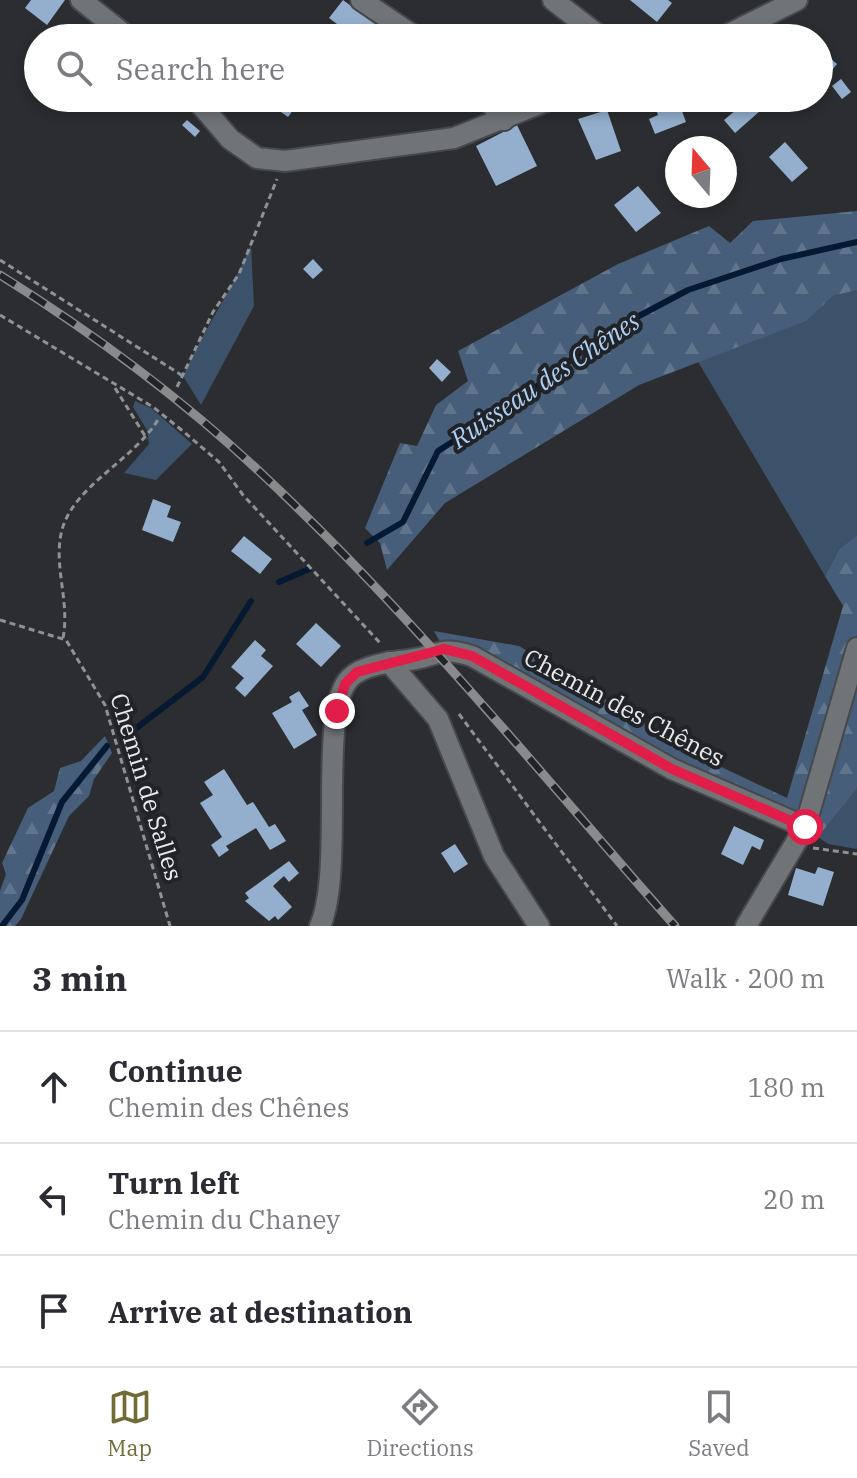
<!DOCTYPE html>
<html lang="en">
<head>
<meta charset="utf-8">
<style>
  :root { --surface:#fff; --page:#f2f2f3; --text:#2b2b33; --muted:#7c7c81; --line:#e1e1e2; --accent:#736b36 }
  body { margin:0; font-family:"IBM Plex Serif",serif; background:var(--page); color:var(--text) }
  .compass { position:absolute; left:665px; top:136px; width:72px; height:72px; border-radius:50%; background:var(--surface); box-shadow:0 4px 12px #0003; rotate:341deg }
  .stop { position:absolute; width:24px; height:24px; margin:-18px; border:6px solid #e11d48; border-radius:50%; background:#fff }
  .stop.end { background:#e11d48; border-color:#fff; box-shadow:0 2px 8px #0008 }
  .list { margin:0; padding:0; list-style:none }
  h2 { display:flex; justify-content:space-between; align-items:center; height:104px; margin:0; padding:0 32px; font-size:34px }
  h2 small { font-size:26px; font-weight:400; color:var(--muted) }
  .list li { display:grid; grid-template-columns:52px 1fr auto; gap:24px; align-items:center; box-sizing:border-box; height:112px; padding:0 32px; border-top:2px solid var(--line) }
  .list b { display:block; font-size:30px; white-space:nowrap }
  .list p { margin:0; font-size:26px; white-space:nowrap; color:var(--muted) }
  .list em { font-size:26px; font-style:normal; color:var(--muted) }
  .icon { flex:none; width:44px; height:44px; fill:none; stroke:currentColor; stroke-width:2; stroke-linecap:round; stroke-linejoin:round }
  .map { position:relative; flex:none; width:857px; height:926px; overflow:hidden }
  .search { position:absolute; background:var(--surface); box-shadow:0 4px 12px #0003; left:24px; right:24px; top:24px; height:88px; display:flex; align-items:center; gap:20px; box-sizing:border-box; padding:0 28px; border-radius:44px; color:var(--muted); font-size:30px }
  .sheet { height:440px; background:var(--surface) }
  nav { display:flex; justify-content:space-around; align-items:center; box-sizing:border-box; height:112px; border-top:2px solid var(--line); background:var(--surface); font-size:22px; color:var(--muted) }
  nav a { display:grid; justify-items:center; gap:4px }
  nav .on { color:var(--accent) }
  .map>svg:first-child { display:block }
  .grass { fill:#3c526a }
  .forest { fill:url(#forest-firs) }
  .lines { fill:none; stroke-linecap:round; stroke-linejoin:round }
  .stream { stroke:#051a32; stroke-width:6 }
  .building { fill:#94afce }
  .minor-casing { stroke:#46484b; stroke-width:24 }
  .path { stroke:#8f9193; stroke-width:3; stroke-dasharray:6 4; stroke-linecap:butt }
  .minor { stroke:#717477; stroke-width:20 }
  .rail-casing { stroke:#888a8c; stroke-width:9 }
  .rail { stroke:#212326; stroke-width:6; stroke-dasharray:18; stroke-linecap:butt }
  .route { stroke:#e11d48; stroke-width:10 }
  .labels { text-anchor:middle; stroke-width:8; stroke-linejoin:round; paint-order:stroke }
  .street-label { font-size:24px; fill:#e9eaec; stroke:#212326 }
  .water-label { font-size:26px; font-style:italic; fill:#accff6; stroke:#212326 }
</style>
</head>
<body>
<div class="map">
<svg width="857" height="926" viewBox="0 0 857 926">
  <defs>
    <pattern id="forest-firs" width="22" height="20" patternUnits="userSpaceOnUse" patternTransform="scale(2)"><rect width="22" height="20" fill="#465e7a"/><path d="M5 1l3.5 6h-7zM16 11l3.5 6h-7z" fill="#61758d"/></pattern>
  </defs>
  <rect width="100%" height="100%" fill="#2b2d30"/>
  <!-- grass -->
  <g class="grass">
    <path d="M251 244 254 306 201 405 183 376C203 330 233 290 251 244Z"/>
    <path d="M857 290V535L839 549 825 576 697 360 805 321 833 296Z"/>
    <path d="M135 401 151 408 192 444 156 480 124 473 149 444 147 430 133 407Z"/>
    <path d="M857 789V849L828 844 818 837Z"/>
  </g>
  <!-- forest -->
  <g class="forest">
    <path d="M857 211V290L833 296 806 321 639 385 445 503 387 570 380 543 365 528 400 443 417 446 436 405 468 381 458 351 618 264 709 226 730 243 753 221Z"/>
    <path d="M857 535V789L818 837 672 769 444 649 434 631 519 646 698 756 787 798 843 606 825 576 839 549Z"/>
    <path d="M105 736 112 753 94 779 89 796 69 816 21 919 15 926H0V891L6 874 2 863 28 808 54 791 60 768 81 761Z"/>
  </g>
  <g class="lines">
    <!-- stream -->
    <g class="stream">
      <path d="M367 543 403 522 438 451 519 400 603 335 688 290 781 259 857 242"/>
      <path d="M279 582 309 569"/>
      <path d="M130 733 203 677 251 601"/>
      <path d="M2 926 22 900 62 802 107 746"/>
    </g>
  </g>
  <!-- building -->
  <g class="building">
    <path d="M31 0H65L47 25 25 8Z"/>
    <path d="M343 0 394 38H339L330 32 337 24 329 18Z"/>
    <path d="M630 0H668L672 3 657 22Z"/>
    <path d="M819 49 837 64 824 80 819 76Z"/>
    <path d="M841 79 851 92 842 99 832 86Z"/>
    <path d="M261 98H302L288 117Z"/>
    <path d="M652 98H677L686 122 655 134 649 119 658 115Z"/>
    <path d="M726 98H748L760 111 735 133 724 120 736 110Z"/>
    <path d="M607 110 621 151 596 160 578 119Z"/>
    <path d="M187 120 200 131 195 137 182 125Z"/>
    <path d="M517 125 537 166 496 186 476 146Z"/>
    <path d="M785 142 808 168 792 182 769 157Z"/>
    <path d="M638 186 661 213 636 232 614 205Z"/>
    <path d="M313 259 323 270 313 279 303 269Z"/>
    <path d="M437 359 451 372 442 382 429 368Z"/>
    <path d="M153 499 171 506 167 517 181 522 173 542 142 530Z"/>
    <path d="M244 536 272 559 260 574 231 551Z"/>
    <path d="M316 623 341 646 321 667 296 644Z"/>
    <path d="M255 640 266 650 261 656 273 666 245 697 235 688 244 678 231 667Z"/>
    <path d="M299 691 309 706 302 710 317 735 294 749 272 713 292 702 289 697Z"/>
    <path d="M224 769 247 805 253 802 269 827 275 824 286 841 270 850 256 828 226 846 229 850 219 857 211 845 222 837 200 803 213 795 204 782Z"/>
    <path d="M734 826 764 840 760 850 752 846 743 865 721 854Z"/>
    <path d="M455 844 468 864 454 873 441 853Z"/>
    <path d="M289 861 299 873 289 882 284 876 273 886 292 907 278 920 275 916 269 921 245 901 249 898 245 893Z"/>
    <path d="M818 867 834 872 823 906 788 895 796 868 815 874Z"/>
  </g>
  <g class="lines">
    <defs>
      <g id="minor">
        <path d="M81 0 129 38"/>
        <path d="M361 0 417 38"/>
        <path d="M553 0 602 38"/>
        <path d="M721 38 797 0"/>
        <path d="M195 98 230 139 257 158 285 161 454 138 554 98"/>
        <path d="M486 98 504 120"/>
        <path d="M389 662 438 719 494 856 539 926"/>
        <path d="M320 926C345 869 317 711 350 678 363 665 390 662 408 660 439 657 437 645 472 656L672 769 805 827 857 648"/>
        <path d="M746 926 805 827"/>
      </g>
    </defs>
    <!-- minor casing -->
    <use href="#minor" class="minor-casing"/>
    <!-- path -->
    <g class="path">
      <path d="M0 260 183 376"/>
      <path d="M0 315 153 407 184 432 219 462 243 495 381 644"/>
      <path d="M177 387 213 312 239 274 277 179"/>
      <path d="M115 388 147 439"/>
      <path d="M0 620 66 640 105 705 170 926"/>
      <path d="M63 638C70 602 54 569 61 534 70 487 134 461 159 418"/>
      <path d="M459 714 617 926"/>
      <path d="M813 848 857 854"/>
    </g>
    <!-- minor -->
    <use href="#minor" class="minor"/>
    <defs>
      <path id="rail" d="M0 275C93 333 181 398 261 473 410 612 540 773 675 926"/>
    </defs>
    <!-- rail casing -->
    <use href="#rail" class="rail-casing"/>
    <!-- rail -->
    <use href="#rail" class="rail"/>
  </g>
  <g class="lines">
    <!-- route -->
    <path class="route" d="M337 711 345 684 357 672 444 649 472 656 672 769 805 827"/>
  </g>
  <g class="labels">
    <!-- street labels -->
    <g class="street-label">
      <text transform="translate(624 708) rotate(28)" y="8">Chemin des Chênes</text>
      <text transform="translate(146 787) rotate(73)" y="8">Chemin de Salles</text>
    </g>
    <!-- water labels -->
    <g class="water-label">
      <text transform="translate(545 380) rotate(-34)" y="9">Ruisseau des Chênes</text>
    </g>
  </g>
</svg>
<svg class="compass" viewBox="-18 -18 36 36"><path d="M0-13l5 13h-10z" fill="#e53935"/><path d="M0 13l5-13h-10z" fill="#7c7c81"/></svg>
<div class="stop" style="left:805px;top:827px"></div>
<div class="stop end" style="left:337px;top:711px"></div>
<div class="search"><svg class="icon" aria-label="search" viewBox="0 0 24 24"><circle cx="10" cy="10" r="6"/><path d="M15 15l6 6"/></svg>Search here</div>
</div>
<section class="sheet">
<h2>3 min<small>Walk · 200 m</small></h2>
<ul class="list">
<li><svg class="icon" aria-label="ahead" viewBox="0 0 24 24"><path d="M12 20V5M6 11l6-6 6 6"/></svg><div><b>Continue</b><p>Chemin des Chênes</p></div><em>180 m</em></li>
<li><svg class="icon" aria-label="left" viewBox="0 0 24 24"><path d="M17 20v-9H6M10 6l-5 5 5 5"/></svg><div><b>Turn left</b><p>Chemin du Chaney</p></div><em>20 m</em></li>
<li><svg class="icon" aria-label="arrive" viewBox="0 0 24 24"><path d="M6 21V4h12l-3 4 3 4H6"/></svg><div><b>Arrive at destination</b></div></li>
</ul>
</section>
<nav>
<a class="on"><svg class="icon" aria-label="map" viewBox="0 0 24 24"><path d="M3 6l6-2 6 2 6-2v14l-6 2-6-2-6 2zM9 4v14M15 6v14"/></svg>Map</a>
<a><svg class="icon" aria-label="directions" viewBox="0 0 24 24"><path d="M12 3l9 9-9 9-9-9zM9 14v-3h6M13 9l2 2-2 2"/></svg>Directions</a>
<a><svg class="icon" aria-label="saved" viewBox="0 0 24 24"><path d="M7 4h10v16l-5-4-5 4z"/></svg>Saved</a>
</nav>
</body>
</html>
